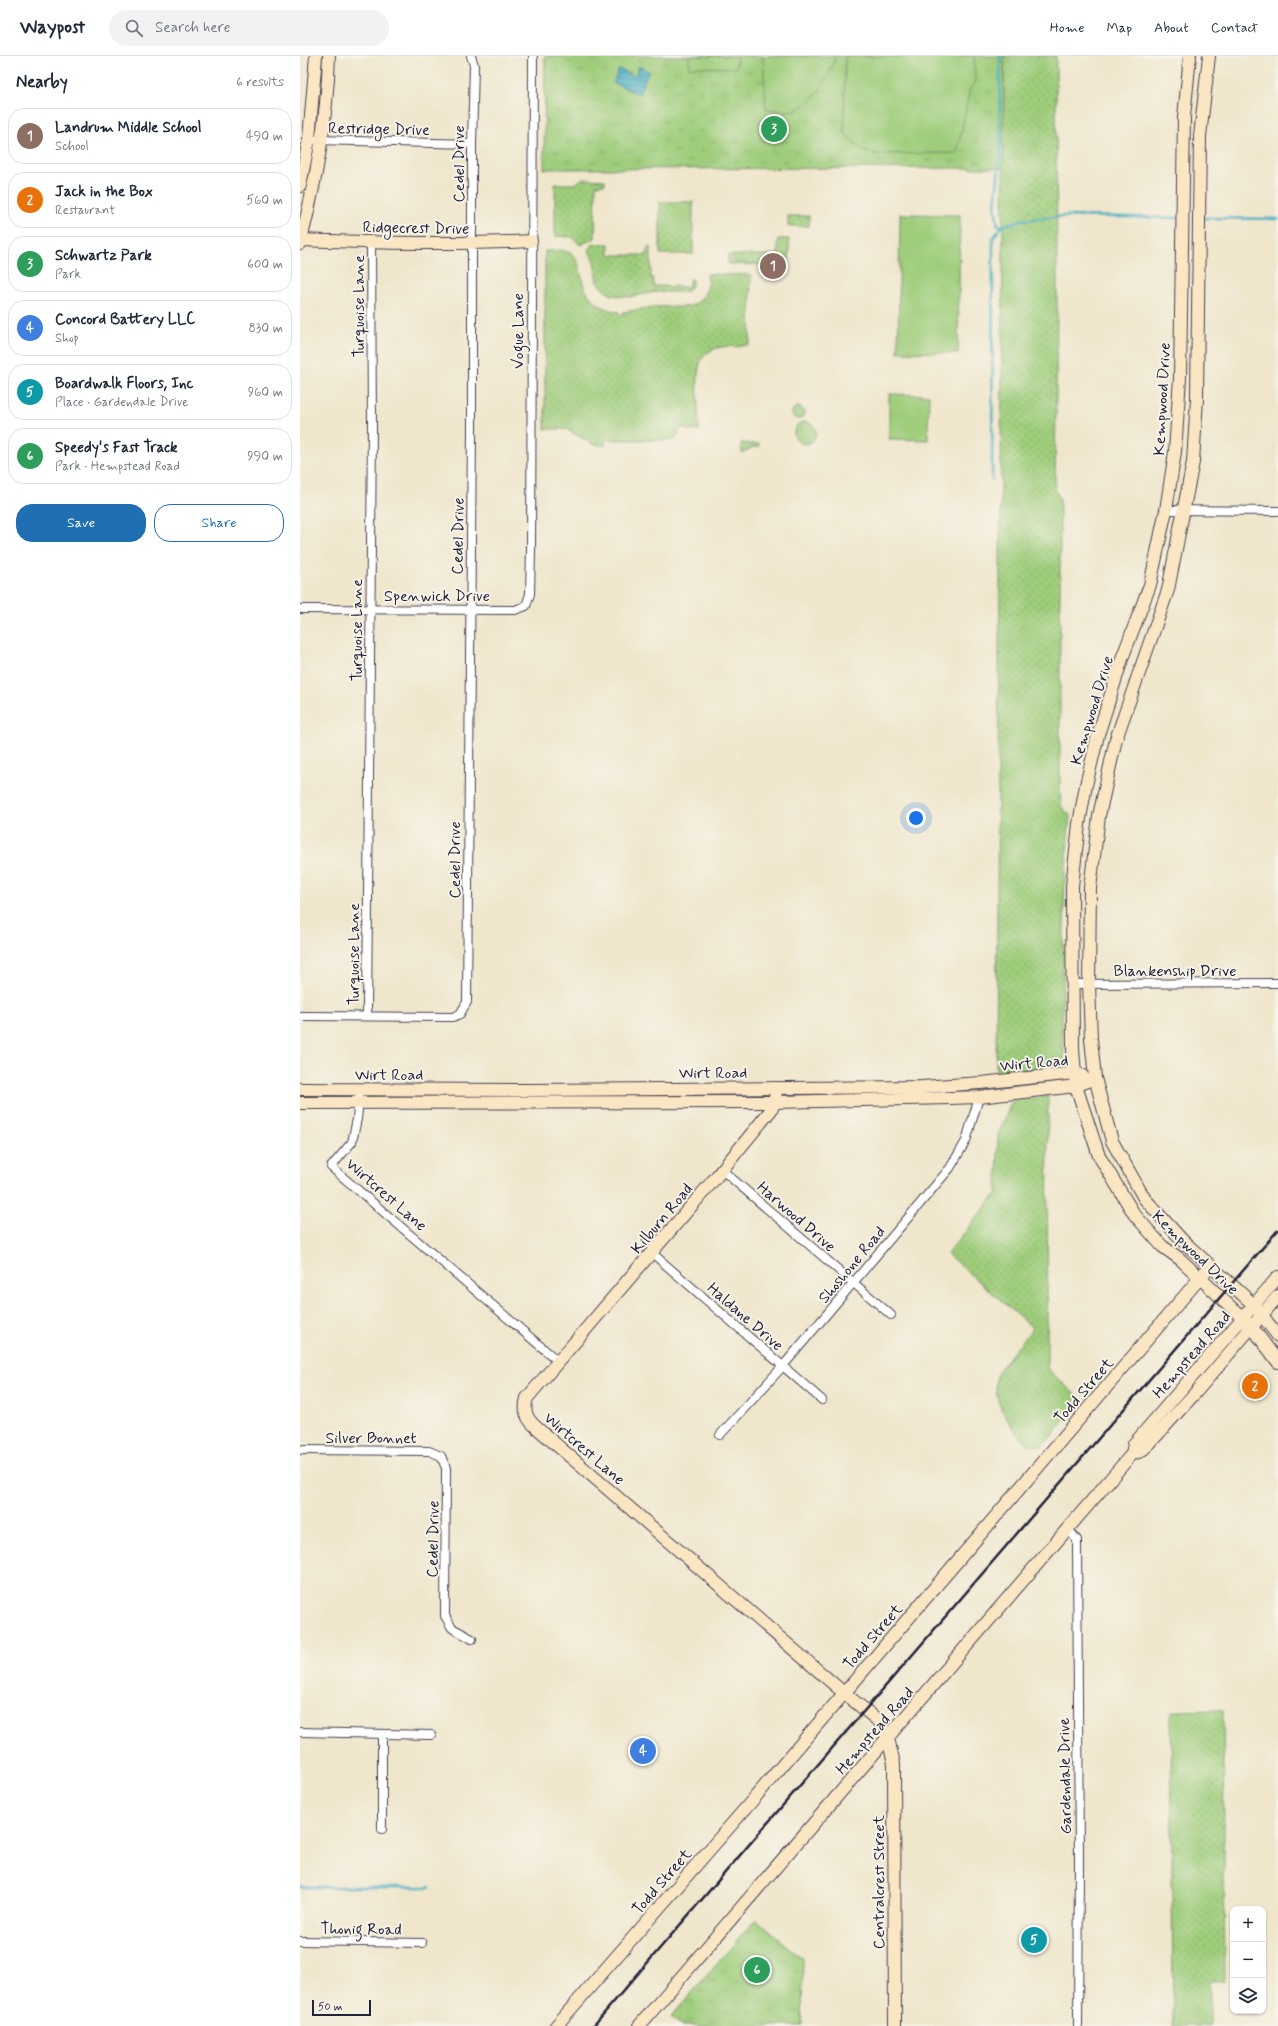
<!DOCTYPE html>
<html lang="en">
<head>
<meta charset="utf-8">
<style>
  :root { --surface:#fff; --page:#f2f2f3; --text:#1f2937; --muted:#747a83; --line:#e0e1e3; --accent:#1f6fb2 }
  body { margin:0; font-family:Mynerve,sans-serif; background:var(--page); color:var(--text) }
  .controls { position:absolute; right:12px; bottom:12px; display:grid; overflow:hidden; border-radius:8px; box-shadow:0 1px 3px #0004 }
  .controls button { width:36px; height:36px; display:grid; place-items:center; padding:0; border:0; border-bottom:1px solid var(--line); background:var(--surface); color:var(--text); font:20px sans-serif }
  .scale { position:absolute; left:12px; bottom:10px; width:59px; box-sizing:border-box; padding-left:4px; border:2px solid #22223b; border-top:0; font-size:11px; line-height:14px; white-space:nowrap; color:#22223b; -webkit-text-stroke:3px #f7f3e8; paint-order:stroke }
  .you { position:absolute; left:616px; top:762px; width:14px; height:14px; margin:-10px; border:3px solid #fff; border-radius:50%; background:#1a73e8; box-shadow:0 0 0 6px #1a73e833 }
  .badge { display:grid; place-items:center; width:26px; height:26px; border-radius:50%; background:var(--accent); color:#fff; font-size:13px; font-weight:700 }
  .pin { position:absolute; translate:-50% -50%; border:2px solid #fff; box-shadow:0 1px 4px #0006 }
  .list { margin:0; padding:0; list-style:none }
  h2 { display:flex; justify-content:space-between; align-items:center; height:52px; margin:0; padding:0 16px; font-size:17px }
  h2 small { font-size:13px; font-weight:400; color:var(--muted) }
  .list li { display:grid; grid-template-columns:26px 1fr auto; gap:12px; align-items:center; box-sizing:border-box; height:56px; margin:0 8px 8px; padding:0 8px; border:1px solid var(--line); border-radius:16px }
  .list b { display:block; font-size:15px; white-space:nowrap }
  .list p { margin:0; font-size:13px; white-space:nowrap; color:var(--muted) }
  .list em { font-size:13px; font-style:normal; color:var(--muted) }
  .actions { display:flex; gap:8px; padding:12px 16px }
  .actions a { flex:1; padding:9px 0; border:1px solid var(--accent); border-radius:16px; text-align:center; font-size:14px; color:var(--accent) }
  .actions .main { background:var(--accent); color:#fff }
  .icon { flex:none; width:22px; height:22px; fill:none; stroke:currentColor; stroke-width:2; stroke-linecap:round; stroke-linejoin:round }
  .map { position:relative; flex:none; width:978px; height:1970px; overflow:hidden }
  header { display:flex; align-items:center; gap:24px; box-sizing:border-box; height:56px; padding:0 20px; background:var(--surface); border-bottom:1px solid var(--line) }
  header strong { font-size:19px }
  nav { display:flex; gap:22px; margin-inline-start:auto; font-size:14px }
  .search { width:280px; height:36px; background:var(--page); display:flex; align-items:center; gap:10px; box-sizing:border-box; padding:0 14px; border-radius:22px; color:var(--muted); font-size:15px }
  main { display:flex }
  aside { flex:1; background:var(--surface) }
  .map>svg:first-child { display:block }
  .grass { fill:url(#grass-dots); stroke:#60785b }
  .park { fill:url(#park-tufts); stroke:#60785b }
  .pitch { fill:#9fcd7b; stroke:#60785b }
  .water { fill:url(#water-rules); stroke:#33687f }
  .lines { fill:none; stroke-linecap:round; stroke-linejoin:round }
  .stream { stroke:#44aec3; stroke-width:2.5 }
  .street-casing { stroke:#413f51; stroke-width:10 }
  .secondary-casing { stroke:#413f51; stroke-width:14 }
  .street { stroke:#fff; stroke-width:8 }
  .secondary { stroke:#fbe6c4; stroke-width:12 }
  .rail { stroke:#22223b; stroke-width:2.5 }
  .labels { text-anchor:middle; stroke-width:4; stroke-linejoin:round; paint-order:stroke }
  .street-label { font-size:16px; fill:#22223b; stroke:#f7f3e8 }
</style>
</head>
<body>
<header>
<strong>Waypost</strong>
<div class="search"><svg class="icon" aria-label="search" viewBox="0 0 24 24"><circle cx="10" cy="10" r="6"/><path d="M15 15l6 6"/></svg>Search here</div>
<nav><a>Home</a><a>Map</a><a>About</a><a>Contact</a></nav>
</header>
<main>
<aside>
<h2>Nearby<small>6 results</small></h2>
<ul class="list">
<li><span class="badge" style="background:#8d6e63">1</span><div><b>Landrum Middle School</b><p>School</p></div><em>490 m</em></li>
<li><span class="badge" style="background:#e8710a">2</span><div><b>Jack in the Box</b><p>Restaurant</p></div><em>560 m</em></li>
<li><span class="badge" style="background:#2e9e5b">3</span><div><b>Schwartz Park</b><p>Park</p></div><em>600 m</em></li>
<li><span class="badge" style="background:#3f7fe0">4</span><div><b>Concord Battery LLC</b><p>Shop</p></div><em>830 m</em></li>
<li><span class="badge" style="background:#0f9aa8">5</span><div><b>Boardwalk Floors, Inc</b><p>Place · Gardendale Drive</p></div><em>960 m</em></li>
<li><span class="badge" style="background:#2e9e5b">6</span><div><b>Speedy's Fast Track</b><p>Park · Hempstead Road</p></div><em>990 m</em></li>
</ul>
<div class="actions"><a class="main">Save</a><a>Share</a></div>
</aside>
<div class="map">
<svg width="978" height="1970" viewBox="0 0 978 1970">
  <defs>
    <pattern id="grass-dots" width="8" height="8" patternUnits="userSpaceOnUse"><rect width="8" height="8" fill="#9fcd7b"/><path d="M2 2h.1M6 6h.1" fill="none" stroke="#89b06b" stroke-width="1.8" stroke-linecap="round"/></pattern>
    <pattern id="park-tufts" width="24" height="20" patternUnits="userSpaceOnUse"><rect width="24" height="20" fill="#9fcd7b"/><path d="M3 7l-1-3M5 7V3M7 7l1-3M15 17l-1-3M17 17v-4M19 17l1-3" fill="none" stroke="#89b06b"/></pattern>
    <pattern id="water-rules" width="6" height="5" patternUnits="userSpaceOnUse"><rect width="6" height="5" fill="#44aec3"/><path d="M0 2.5h6" fill="none" stroke="#388da0"/></pattern>
  </defs>
  <rect width="100%" height="100%" fill="#f7f3e8"/>
  <filter id="ink" filterUnits="userSpaceOnUse"><feTurbulence type="fractalNoise" baseFrequency=".025" numOctaves="2"/><feDisplacementMap in="SourceGraphic" scale="8" xChannelSelector="R" yChannelSelector="G"/><feConvolveMatrix kernelMatrix="1 2 1 2 8 2 1 2 1" color-interpolation-filters="sRGB"/></filter>
  <filter id="wash" filterUnits="userSpaceOnUse"><feTurbulence type="fractalNoise" baseFrequency=".012" numOctaves="4" result="noise"/><feDisplacementMap in="SourceGraphic" scale="16" xChannelSelector="R" yChannelSelector="G"/><feGaussianBlur stdDeviation="0.9" result="paint"/><feColorMatrix in="noise" values="0 0 0 0 0 0 0 0 0 0 0 0 0 0 0 0 0 1.4 0 .05"/><feComposite in="paint" operator="in"/></filter>
  <g filter="url(#wash)">
    <rect width="100%" height="100%" fill="#efe6cc"/>
    <!-- grass -->
    <g class="grass">
      <path d="M704 0H756L757 250 755 433 760 444V731L761 750 770 759 765 817 762 976 765 1003 763 1007 759 1009 696 1019C697 679 703 340 704 0Z"/>
      <path d="M282 123 305 124V128L296 129 295 182 280 189 272 181 255 180V128H275Z"/>
      <rect x="360" y="146" width="33" height="52"/>
      <rect x="488" y="160" width="21" height="10"/>
      <path d="M478 183H489V209L428 208V199H478Z"/>
      <path d="M293 188H309V199H347V192L349 191 351 192V221L353 222V230L388 231 390 223H392V230L385 236H356L329 241 311 239 303 233 297 226 294 204 288 193Z"/>
      <path d="M261 194C264 195 269 196 272 198 278 203 279 210 281 218 285 240 296 252 319 256L320 260H323V256C334 255 344 252 354 251 377 249 400 259 408 229H409L407 218 451 219 450 288C437 293 426 288 414 293 409 295 403 300 401 305 395 319 399 357 399 374H387L383 371 377 375 379 378 375 384H305V390L292 388 266 373H245V195Z"/>
      <path d="M441 387 459 388V391H453L442 397Z"/>
      <path d="M748 1040 747 1312 782 1345 743 1390 728 1389C710 1372 687 1339 699 1314L733 1272 647 1198 697 1137 698 1079 712 1045Z"/>
      <path d="M923 1654 925 1925H910V1970H873L871 1655Z"/>
    </g>
    <!-- park -->
    <g class="park">
      <path d="M245 0H704L703 112 244 113Z"/>
      <circle cx="498" cy="357" r="6"/>
      <circle cx="505" cy="377" r="11"/>
      <path d="M456 1863 503 1903 502 1970H382L371 1961Z"/>
    </g>
    <!-- pitch -->
    <g class="pitch">
      <path d="M389 0H437L436 12 389 11Z"/>
      <path d="M463 0H536C528 21 518 45 495 54 487 56 474 53 466 53Z"/>
      <path d="M545 0H674L675 27 670 32 657 97 575 98 564 95 544 77Z"/>
      <path d="M600 158 660 159 658 297 598 296Z"/>
      <path d="M589 338 629 339 628 384 589 383Z"/>
    </g>
    <!-- water -->
    <path class="water" d="M339 10 349 15 339 38 313 27 319 13 335 20Z"/>
    <g class="lines">
      <!-- stream -->
      <g class="stream">
        <path d="M700 0V100L695 151 698 169 702 170"/>
        <path d="M902 162 978 163"/>
        <path d="M692 423 693 182 702 170 722 164 769 160 879 162"/>
        <path d="M0 1831H129"/>
      </g>
    </g>
  </g>
  <g filter="url(#ink)">
    <g class="lines">
      <defs>
        <g id="street">
          <path d="M16 84 172 88"/>
          <path d="M866 454 978 455"/>
          <path d="M0 553 215 554 226 550 230 538 231 494 233 0"/>
          <path d="M773 928 978 927"/>
          <path d="M0 960 153 961 160 958 167 946 172 374V88L174 9 171 0"/>
          <path d="M67 960 72 369 71 187"/>
          <path d="M59 1042 57 1063 52 1086 31 1111 259 1306"/>
          <path d="M422 1114 591 1259"/>
          <path d="M352 1197 522 1344"/>
          <path d="M420 1379 483 1310 650 1112 666 1085 679 1041"/>
          <path d="M0 1394 129 1395 141 1400 146 1412 145 1560 152 1572 172 1583"/>
          <path d="M768 1473 777 1484 779 1808 778 1970"/>
          <path d="M0 1676 131 1679"/>
          <path d="M82 1773V1678"/>
          <path d="M0 1885 122 1887"/>
        </g>
        <g id="secondary">
          <path d="M890 0 884 61 880 322 875 396 866 454 850 529 823 600 798 679 786 729 779 768 772 830 773 993 776 1030 799 1100 834 1158 862 1190 880 1203 952 1271 978 1306"/>
          <path d="M909 0 900 80 897 343 893 406 868 534 816 683 799 760 790 832 789 928 791 983 795 1022 812 1085 844 1142 883 1185 954 1249 978 1280"/>
          <path d="M0 130 9 83 16 0"/>
          <path d="M0 184C77 187 154 189 231 185"/>
          <path d="M0 188C16 125 27 66 29 0"/>
          <path d="M476 1032 475 1046 471 1054 417 1120 227 1342C223 1356 227 1363 237 1372L544 1637 580 1666 588 1682 594 1708 595 1970"/>
          <path d="M0 1033 230 1034 621 1031 681 1027 775 1017 782 1019"/>
          <path d="M0 1047 475 1046 650 1042 679 1041 776 1030 795 1022"/>
          <path d="M832 1398 841 1395 848 1389 896 1336 978 1240"/>
          <path d="M256 1970 451 1746 905 1216"/>
          <path d="M339 1970 832 1398 834 1388 978 1221"/>
        </g>
      </defs>
      <!-- street casing -->
      <use href="#street" class="street-casing"/>
      <!-- secondary casing -->
      <use href="#secondary" class="secondary-casing"/>
      <!-- street -->
      <use href="#street" class="street"/>
      <!-- secondary -->
      <use href="#secondary" class="secondary"/>
      <!-- rail -->
      <path class="rail" d="M293 1970 978 1174"/>
    </g>
  </g>
  <g class="labels">
    <!-- street labels -->
    <g class="street-label">
      <text transform="translate(79 72) rotate(1)" y="6">Restridge Drive</text>
      <text transform="translate(158 108) rotate(-90)" y="6">Cedel Drive</text>
      <text transform="translate(116 171) rotate(1)" y="6">Ridgecrest Drive</text>
      <text transform="translate(58 250) rotate(-90)" y="6">Turquoise Lane</text>
      <text transform="translate(217 275) rotate(-90)" y="6">Vogue Lane</text>
      <text transform="translate(861 343) rotate(-87)" y="6">Kempwood Drive</text>
      <text transform="translate(157 480) rotate(-89)" y="6">Cedel Drive</text>
      <text x="137" y="545">Spenwick Drive</text>
      <text transform="translate(56 574) rotate(-90)" y="6">Turquoise Lane</text>
      <text transform="translate(791 654) rotate(-73)" y="6">Kempwood Drive</text>
      <text transform="translate(154 804) rotate(-90)" y="6">Cedel Drive</text>
      <text transform="translate(53 898) rotate(-90)" y="6">Turquoise Lane</text>
      <text x="875" y="920">Blankenship Drive</text>
      <text transform="translate(734 1006) rotate(-5)" y="6">Wirt Road</text>
      <text x="413" y="1022">Wirt Road</text>
      <text x="89" y="1024">Wirt Road</text>
      <text transform="translate(87 1138) rotate(41)" y="6">Wirtcrest Lane</text>
      <text transform="translate(497 1160) rotate(41)" y="6">Harwood Drive</text>
      <text transform="translate(361 1162) rotate(-50)" y="6">Kilburn Road</text>
      <text transform="translate(896 1196) rotate(44)" y="6">Kempwood Drive</text>
      <text transform="translate(551 1208) rotate(-50)" y="6">Shoshone Road</text>
      <text transform="translate(446 1260) rotate(41)" y="6">Haldane Drive</text>
      <text transform="translate(891 1298) rotate(-49)" y="6">Hempstead Road</text>
      <text transform="translate(783 1334) rotate(-49)" y="6">Todd Street</text>
      <text x="71" y="1387">Silver Bonnet</text>
      <text transform="translate(285 1392) rotate(41)" y="6">Wirtcrest Lane</text>
      <text transform="translate(132 1483) rotate(-89)" y="6">Cedel Drive</text>
      <text transform="translate(572 1580) rotate(-49)" y="6">Todd Street</text>
      <text transform="translate(574 1674) rotate(-49)" y="6">Hempstead Road</text>
      <text transform="translate(764 1720) rotate(-91)" y="6">Gardendale Drive</text>
      <text transform="translate(361 1825) rotate(-49)" y="6">Todd Street</text>
      <text transform="translate(578 1826) rotate(-90)" y="6">Centralcrest Street</text>
      <text transform="translate(61 1872) rotate(1)" y="6">Thonig Road</text>
    </g>
  </g>
</svg>
<div class="controls">
<button>+</button>
<button>−</button>
<button><svg class="icon" aria-label="layers" viewBox="0 0 24 24"><path d="M12 4l9 5-9 5-9-5zM3 14l9 5 9-5"/></svg></button>
</div>
<div class="scale">50 m</div>
<div class="you"></div>
<div class="pin badge" style="left:473px;top:210px;background:#8d6e63">1</div>
<div class="pin badge" style="left:955px;top:1330px;background:#e8710a">2</div>
<div class="pin badge" style="left:474px;top:73px;background:#2e9e5b">3</div>
<div class="pin badge" style="left:343px;top:1695px;background:#3f7fe0">4</div>
<div class="pin badge" style="left:734px;top:1884px;background:#0f9aa8">5</div>
<div class="pin badge" style="left:457px;top:1914px;background:#2e9e5b">6</div>
</div>
</main>
</body>
</html>
